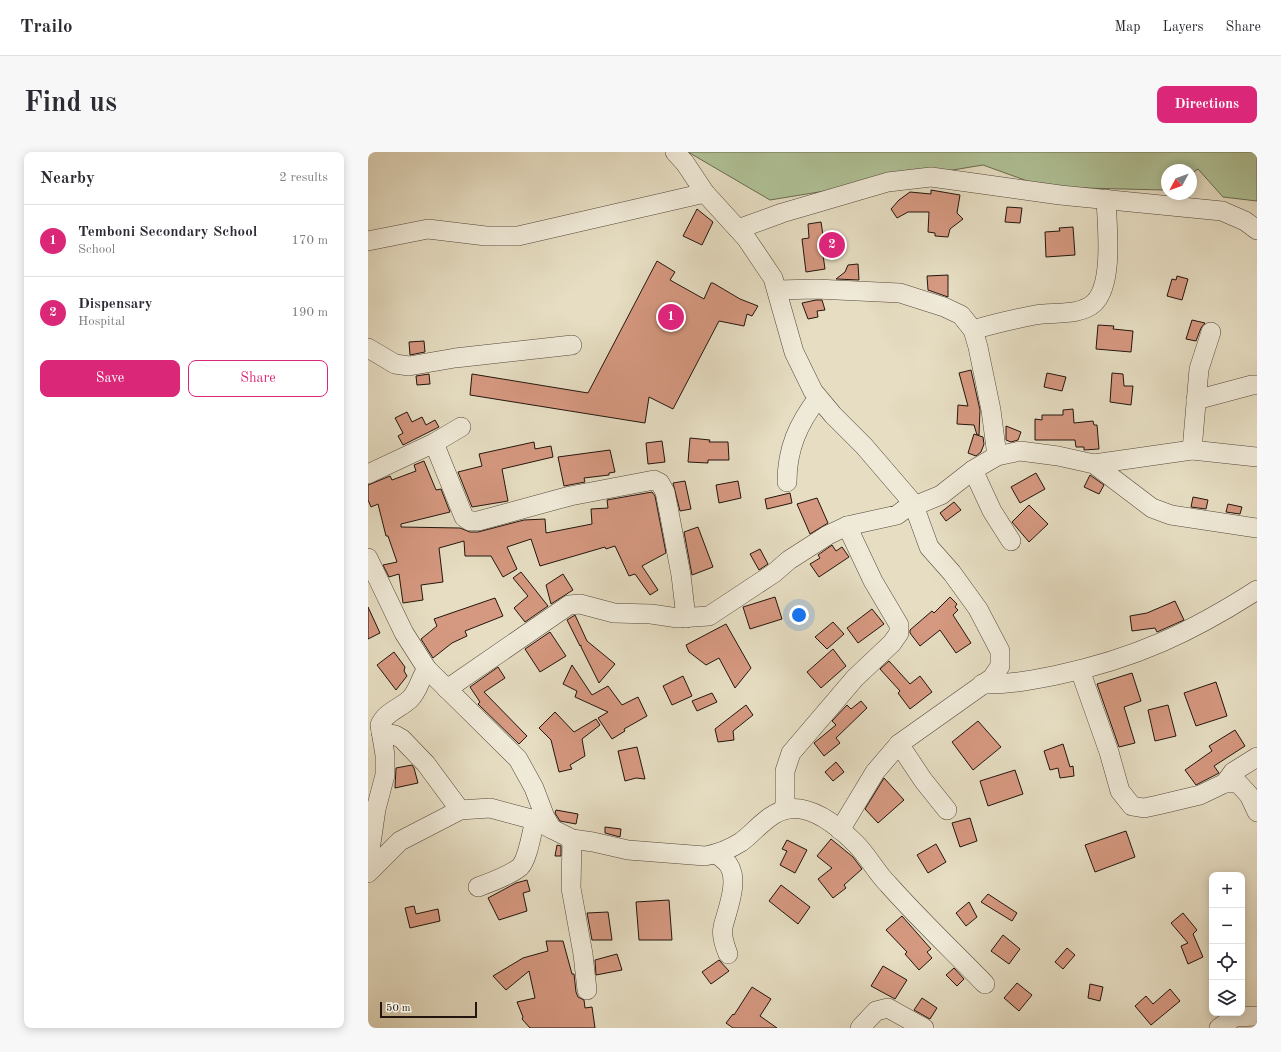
<!DOCTYPE html>
<html lang="en">
<head>
<meta charset="utf-8">
<style>
  :root { --surface:#fff; --page:#f7f7f7; --text:#2b2b33; --muted:#7c7c81; --line:#e1e1e2; --accent:#db2777 }
  body { margin:0; font-family:"Old Standard TT",serif; background:var(--page); color:var(--text) }
  .controls { position:absolute; right:12px; bottom:12px; display:grid; overflow:hidden; border-radius:8px; box-shadow:0 2px 10px #0003 }
  .controls button { width:36px; height:36px; display:grid; place-items:center; padding:0; border:0; border-bottom:1px solid var(--line); background:var(--surface); color:var(--text); font:20px sans-serif }
  .compass { position:absolute; left:793px; top:12px; width:36px; height:36px; border-radius:50%; background:var(--surface); box-shadow:0 2px 10px #0003; rotate:229deg }
  .scale { position:absolute; left:12px; bottom:10px; width:97px; box-sizing:border-box; padding-left:4px; border:2px solid #23150d; border-top:0; font-size:11px; line-height:14px; white-space:nowrap; color:#23150d; -webkit-text-stroke:3px #efe9d7; paint-order:stroke }
  .you { position:absolute; left:431px; top:463px; width:14px; height:14px; margin:-10px; border:3px solid #fff; border-radius:50%; background:#1a73e8; box-shadow:0 0 0 6px #1a73e833 }
  .badge { display:grid; place-items:center; width:26px; height:26px; border-radius:50%; background:var(--accent); color:#fff; font-size:13px; font-weight:700 }
  .pin { position:absolute; translate:-50% -50%; border:2px solid #fff; box-shadow:0 1px 4px #0006 }
  .list { margin:0; padding:0; list-style:none }
  h2 { display:flex; justify-content:space-between; align-items:center; height:52px; margin:0; padding:0 16px; font-size:17px }
  h2 small { font-size:13px; font-weight:400; color:var(--muted) }
  .list li { display:grid; grid-template-columns:26px 1fr auto; gap:12px; align-items:center; box-sizing:border-box; height:72px; padding:0 16px; border-top:1px solid var(--line) }
  .list b { display:block; font-size:15px; white-space:nowrap }
  .list p { margin:0; font-size:13px; white-space:nowrap; color:var(--muted) }
  .list em { font-size:13px; font-style:normal; color:var(--muted) }
  .actions { display:flex; gap:8px; padding:12px 16px }
  .actions a { flex:1; padding:9px 0; border:1px solid var(--accent); border-radius:8px; text-align:center; font-size:14px; color:var(--accent) }
  .actions .main { background:var(--accent); color:#fff }
  .icon { flex:none; width:22px; height:22px; fill:none; stroke:currentColor; stroke-width:2; stroke-linecap:round; stroke-linejoin:round }
  .map { position:relative; flex:none; width:889px; height:876px; overflow:hidden; border-radius:8px }
  header { display:flex; align-items:center; gap:24px; box-sizing:border-box; height:56px; padding:0 20px; background:var(--surface); border-bottom:1px solid var(--line) }
  header strong { font-size:19px }
  nav { display:flex; gap:22px; margin-inline-start:auto; font-size:14px }
  .intro { display:flex; align-items:center; justify-content:space-between; box-sizing:border-box; height:96px; padding:0 24px }
  h1 { margin:0; font-size:28px }
  .button { padding:10px 18px; border-radius:8px; background:var(--accent); color:#fff; font-size:14px; font-weight:700 }
  main { display:flex; gap:24px; padding:0 24px }
  aside { flex:1; background:var(--surface); border-radius:8px; box-shadow:0 2px 10px #0003 }
  .map>svg:first-child { display:block }
  .green { fill:#b0c297; stroke:#6a6c52 }
  .building { fill:#d59880; stroke:#23150d }
  .lines { fill:none; stroke-linecap:round; stroke-linejoin:round }
  .minor-casing { stroke:#54473a; stroke-width:20 }
  .minor { stroke:#efe9d7; stroke-width:19 }
</style>
</head>
<body>
<header>
<strong>Trailo</strong>
<nav><a>Map</a><a>Layers</a><a>Share</a></nav>
</header>
<div class="intro"><h1>Find us</h1><a class="button">Directions</a></div>
<main>
<aside>
<h2>Nearby<small>2 results</small></h2>
<ul class="list">
<li><span class="badge">1</span><div><b>Temboni Secondary School</b><p>School</p></div><em>170 m</em></li>
<li><span class="badge">2</span><div><b>Dispensary</b><p>Hospital</p></div><em>190 m</em></li>
</ul>
<div class="actions"><a class="main">Save</a><a>Share</a></div>
</aside>
<div class="map">
<svg width="889" height="876" viewBox="0 0 889 876">
  <rect width="100%" height="100%" fill="#e6ddc2"/>
  <filter id="stains"><feTurbulence type="fractalNoise" baseFrequency=".005" numOctaves="4"/><feColorMatrix values="0 0 0 0 .2 0 0 0 0 .09 0 0 0 0 .02 0 0 0 .5 -.17"/></filter>
  <radialGradient id="worn" r=".72"><stop offset=".6" stop-color="#630" stop-opacity="0"/><stop offset="1" stop-color="#630" stop-opacity=".3"/></radialGradient>
  <!-- green -->
  <path class="green" d="M320 0H889V49L855 45 830 17 823 22V18H799V36L796 38 676 35 615 13 402 48Z"/>
  <!-- building -->
  <g class="building">
    <path d="M563 38 592 43 589 61 595 67 582 77 580 85 567 84V81L560 80 561 60H540L529 66 523 57 531 48 542 40 563 42Z"/>
    <path d="M639 55 654 56 652 71 637 70Z"/>
    <path d="M329 57 345 70 334 93 315 84Z"/>
    <path d="M453 70 455 83 468 82 470 101 455 103 457 117 438 120 434 87 441 86 440 72Z"/>
    <path d="M705 75 707 103 678 105 677 80 692 79 691 76Z"/>
    <path d="M289 109 307 120 302 128 336 147 343 131H345L372 147 390 154 384 164 379 162 376 174 351 169 305 257 281 245 277 271 102 243 104 222 220 241Z"/>
    <path d="M490 112 491 128 468 127 477 120 480 113Z"/>
    <path d="M580 123V145L560 138 559 124Z"/>
    <path d="M809 124 820 127 814 148 799 144 804 127 808 128Z"/>
    <path d="M448 148H454L457 158 449 159 450 165 440 167 434 151Z"/>
    <path d="M824 168 837 171 833 176 828 189 818 187Z"/>
    <path d="M730 173 746 174 745 177 765 179 763 200 728 197Z"/>
    <path d="M56 189 57 200 42 203 41 190Z"/>
    <path d="M603 218 612 258 611 283H609L606 273 589 272 590 253 600 254 591 221Z"/>
    <path d="M679 221 698 225 694 239 676 235Z"/>
    <path d="M744 221 755 222 756 234H765L763 253 742 250Z"/>
    <path d="M61 222 62 232 49 233 48 224Z"/>
    <path d="M705 257 706 271 725 269 726 273H729L731 297 716 298V295H708L707 288H667V267L674 268V263H695V258Z"/>
    <path d="M39 260 44 270 54 265 58 273 67 268 71 275 35 293 30 284 35 281 27 266Z"/>
    <path d="M638 274 653 280 650 288 643 290 638 288Z"/>
    <path d="M606 282 615 285 616 292 613 300 608 304 600 301Z"/>
    <path d="M322 286 342 288 341 290H360L361 308H340V311L320 310Z"/>
    <path d="M294 289 297 310 280 312 278 291Z"/>
    <path d="M166 290 167 297 183 294 185 305 134 317 140 349 104 355 90 320 114 314 111 302Z"/>
    <path d="M242 298 247 320 241 321V323L216 326 217 330 196 334 190 305Z"/>
    <path d="M56 309 68 338 73 337 82 360 33 372V375L92 376 102 380H110L156 368 177 367 178 381 224 372 223 357 240 356 239 348 284 340 287 344 298 401 274 414 290 438 282 443 267 422 261 424 247 394 238 397 237 395 172 414 163 387 139 395 149 417 135 425 123 404H97L96 389 71 396 75 430 53 433 55 448 35 451 31 422 21 425 15 413 29 410 20 384H18L10 352 3 355 0 348V333L22 324 24 328 48 319 46 313Z"/>
    <path d="M668 321 677 337 652 351 643 335Z"/>
    <path d="M722 323 736 333 731 342 716 335Z"/>
    <path d="M317 329 323 357 312 359 305 331Z"/>
    <path d="M370 329 373 346 351 351 348 333Z"/>
    <path d="M422 341 424 351 399 357 397 347Z"/>
    <path d="M825 345 840 348 838 357 823 355Z"/>
    <path d="M449 346 460 371 442 382 429 352Z"/>
    <path d="M586 350 593 358 578 369 572 361Z"/>
    <path d="M860 352 874 355 872 362 858 360Z"/>
    <path d="M661 353 680 372 661 390 644 370Z"/>
    <path d="M330 375 345 415 324 423 316 380Z"/>
    <path d="M464 393 468 399 474 395 481 405 451 425 442 412 452 406 450 403Z"/>
    <path d="M392 397 400 412 391 418 382 402Z"/>
    <path d="M153 420 180 454 157 470 146 456 160 444 145 426Z"/>
    <path d="M195 422 205 438 183 452 178 433Z"/>
    <path d="M407 445 414 467 382 477 375 455Z"/>
    <path d="M582 445 589 452 587 455 590 458 585 463 603 491 588 501 572 478 552 494 542 481V478L564 459 566 461Z"/>
    <path d="M127 446 135 464 97 479 99 484 84 491 65 506 53 487 69 474 66 467Z"/>
    <path d="M807 449 816 468 789 480 787 476 764 479 762 464 779 461Z"/>
    <path d="M0 455 12 481 0 487Z"/>
    <path d="M504 457 516 472 490 491 479 476Z"/>
    <path d="M207 463 219 489 247 512 231 531 213 495V493L212 494 199 468Z"/>
    <path d="M465 470 476 482 459 497 447 485Z"/>
    <path d="M358 472 383 516 367 536 351 506 338 513 321 500 318 493Z"/>
    <path d="M182 480 198 504 172 520 157 497Z"/>
    <path d="M465 497 478 514 453 536 439 520Z"/>
    <path d="M26 500 37 515 36 519 39 524 28 538 9 513Z"/>
    <path d="M521 509 542 532 552 524 564 540 542 557 530 541 532 539 512 517Z"/>
    <path d="M204 513 224 543 240 534 254 553 270 545 279 564 256 577 257 579 244 587 230 566 240 560 207 545 209 539 195 532Z"/>
    <path d="M130 515 137 526 116 540 159 584 151 592 110 552 112 550 102 535Z"/>
    <path d="M764 521 773 549 756 555 767 591 751 595 729 532Z"/>
    <path d="M315 524 324 544 304 553 295 534Z"/>
    <path d="M848 530 859 564 828 574 816 541Z"/>
    <path d="M344 541 349 550 329 559 324 549Z"/>
    <path d="M493 549 499 556 468 586 472 591 456 604 446 591 468 573 464 569 479 553 483 557Z"/>
    <path d="M378 553 385 563 365 579 366 588 350 590 347 577Z"/>
    <path d="M800 553 808 584 787 589 780 558Z"/>
    <path d="M187 560 206 580 228 567 232 573 214 587 217 604 202 613 204 617 191 620 183 588 171 576Z"/>
    <path d="M610 569 633 595 605 618 584 590Z"/>
    <path d="M867 578 877 594 846 614 851 621 828 633 817 618 844 599 841 594Z"/>
    <path d="M695 592 702 615 705 614 706 624 692 626 690 616 682 618 676 599Z"/>
    <path d="M269 595 277 627 268 626 257 629 250 599Z"/>
    <path d="M468 610 476 620 465 629 457 620Z"/>
    <path d="M44 613 46 616 50 631 27 636 28 616Z"/>
    <path d="M647 618 655 642 620 654 612 629Z"/>
    <path d="M516 626 536 648 510 671 497 657Z"/>
    <path d="M188 658 210 662 208 672 192 669 187 661Z"/>
    <path d="M602 666 609 689 592 695 584 671Z"/>
    <path d="M237 675 253 677 252 685 237 681Z"/>
    <path d="M758 679 767 705 727 720 717 693Z"/>
    <path d="M463 687 485 705 494 717 476 733 478 736 465 746 450 727 464 716 449 704Z"/>
    <path d="M419 688 439 698 427 721 412 713 419 699 414 697Z"/>
    <path d="M568 692 578 710 560 721 549 703Z"/>
    <path d="M189 693 193 694V704H187Z"/>
    <path d="M159 728 162 739 155 741 159 759 131 768 120 746 148 731Z"/>
    <path d="M413 733 442 755 430 772 401 749Z"/>
    <path d="M620 742 649 761 644 769 613 750Z"/>
    <path d="M301 748 304 788H271L268 750Z"/>
    <path d="M601 750 609 765 598 774 588 761Z"/>
    <path d="M46 754 48 762 70 757 72 769 42 776 37 756Z"/>
    <path d="M240 760 244 788H224L219 761Z"/>
    <path d="M815 761 829 778 825 782 835 805 820 812 813 794 820 791 803 771Z"/>
    <path d="M534 764 563 797 559 800 564 806 551 818 537 802 539 800 518 778Z"/>
    <path d="M635 783 652 797 641 812 623 799Z"/>
    <path d="M178 789H195L204 822H206L208 840 210 845 216 848 217 856 224 855 227 876H162L154 867 155 865 149 850 167 846 161 819 138 838 125 824 155 806 180 799Z"/>
    <path d="M699 796 707 803 695 817 687 810Z"/>
    <path d="M249 802 254 818 228 823 227 808Z"/>
    <path d="M351 808 361 819 343 832 334 820Z"/>
    <path d="M515 814 539 828 527 847 503 834Z"/>
    <path d="M586 816 596 827 589 834 578 823Z"/>
    <path d="M649 831 664 843 651 859 636 846Z"/>
    <path d="M722 832 735 835 732 849 720 846Z"/>
    <path d="M384 835 403 847 392 864 409 876H365L358 871 365 862 366 863Z"/>
    <path d="M802 837 812 849 783 873 767 854 778 844 785 852Z"/>
    <path d="M554 846 569 856 562 867 546 858Z"/>
  </g>
  <g class="lines">
    <defs>
      <g id="minor">
        <path d="M307 0 317 11 337 41 378 86 405 126 426 200 445 239 465 263 496 294 545 351 561 395 584 421 610 457 632 499V514L624 526 531 592 507 620 472 678"/>
        <path d="M370 77 414 61 520 30 563 25 692 43 854 59 877 69 889 78"/>
        <path d="M0 89 60 77 118 84H150L337 41"/>
        <path d="M409 138 448 137 532 141 576 155 593 163 605 178 610 195 623 258 629 304"/>
        <path d="M605 178C625 172 647 167 667 163 685 160 712 164 726 151 746 132 739 73 738 47"/>
        <path d="M0 196 27 212 41 214 87 206 204 193"/>
        <path d="M828 248 884 233H889"/>
        <path d="M66 291 96 365 102 369H110L202 344 286 328 292 331 297 340 301 360 313 423 318 466"/>
        <path d="M824 298 831 217 843 180"/>
        <path d="M726 312 824 298 889 305"/>
        <path d="M605 318 624 359 643 389"/>
        <path d="M0 322 66 291 93 275"/>
        <path d="M419 330C419 297 430 272 450 246"/>
        <path d="M546 354 573 343 605 318 629 304 652 299 690 304 726 312 784 356 803 363 889 376"/>
        <path d="M0 406 36 481 59 517 150 607 166 636 177 665 184 677 204 687 225 690 260 698 337 704C349 702 362 697 373 690 388 679 400 661 420 657 445 653 472 676 488 692 500 704 508 720 520 732 551 767 585 799 617 832"/>
        <path d="M712 518 741 600 752 639 764 654 776 656 790 653 832 643 857 631H870L881 643 889 660"/>
        <path d="M614 532C640 533 664 528 689 523 766 507 824 480 889 438"/>
        <path d="M79 537 201 453 212 452 246 461 283 462 310 466 341 464 406 421 421 408 460 383 479 374 529 363 545 351"/>
        <path d="M13 580 27 583 34 587 58 612 92 658"/>
        <path d="M531 592 555 628 579 658"/>
        <path d="M857 631 865 620 889 605"/>
        <path d="M417 658V619L423 601 487 526 524 491 531 481V473L505 429 479 374"/>
        <path d="M204 687 203 736 215 802 219 838"/>
        <path d="M348 702C352 705 357 708 360 712 372 728 359 758 355 775 353 784 357 794 360 802"/>
        <path d="M0 712 8 657 17 623V603L12 573C17 560 33 556 42 547 51 538 52 526 59 517"/>
        <path d="M0 721 32 689 92 658 122 656 167 668 184 677"/>
        <path d="M110 735C121 731 143 723 152 715 160 707 164 679 167 668"/>
        <path d="M492 876 508 859 520 856 556 876"/>
        <path d="M851 876 867 865 889 864"/>
      </g>
    </defs>
    <!-- minor casing -->
    <use href="#minor" class="minor-casing"/>
    <!-- minor -->
    <use href="#minor" class="minor"/>
  </g>
  <rect width="100%" height="100%" filter="url(#stains)"/>
  <rect width="100%" height="100%" fill="url(#worn)"/>
</svg>
<div class="controls">
<button>+</button>
<button>−</button>
<button><svg class="icon" aria-label="locate" viewBox="0 0 24 24"><circle cx="12" cy="12" r="6"/><path d="M12 2v4M12 18v4M2 12h4M18 12h4"/></svg></button>
<button><svg class="icon" aria-label="layers" viewBox="0 0 24 24"><path d="M12 4l9 5-9 5-9-5zM3 14l9 5 9-5"/></svg></button>
</div>
<svg class="compass" viewBox="-18 -18 36 36"><path d="M0-13l5 13h-10z" fill="#e53935"/><path d="M0 13l5-13h-10z" fill="#7c7c81"/></svg>
<div class="scale">50 m</div>
<div class="you"></div>
<div class="pin badge" style="left:303px;top:165px">1</div>
<div class="pin badge" style="left:464px;top:93px">2</div>
</div>
</main>
</body>
</html>
